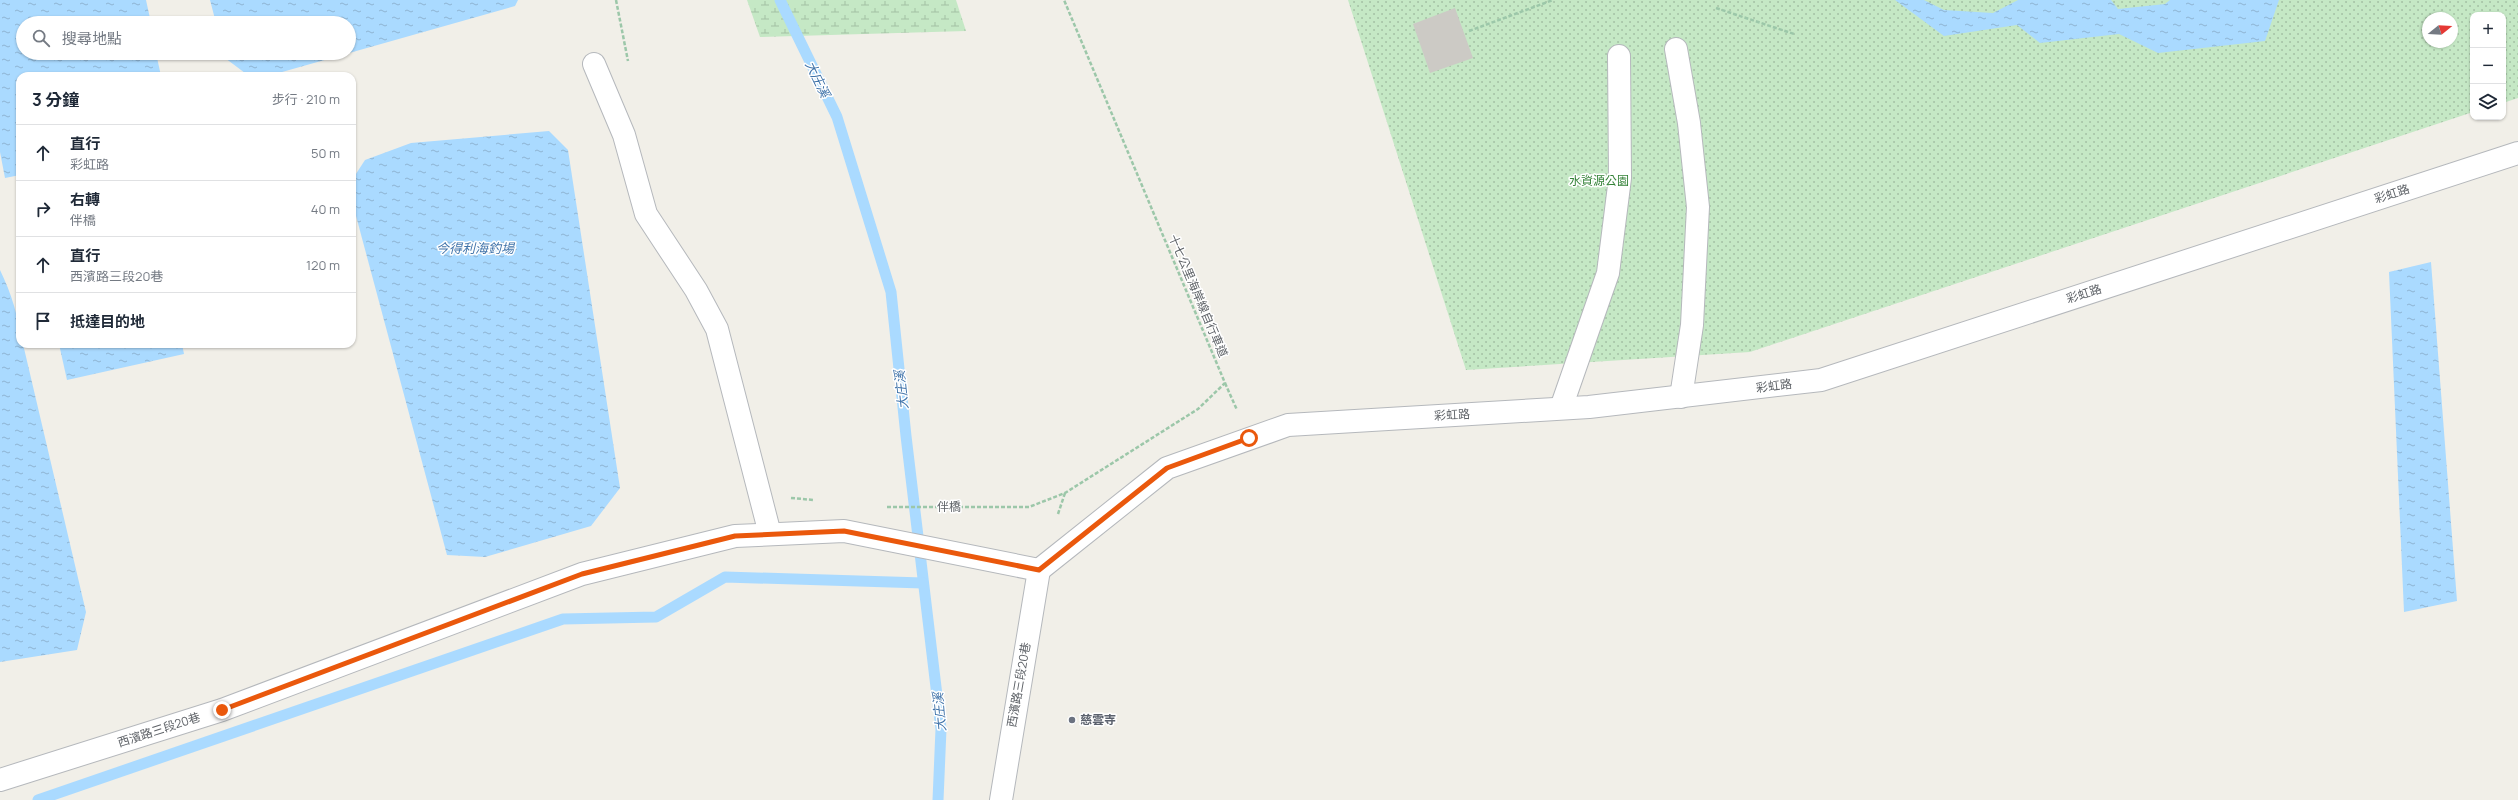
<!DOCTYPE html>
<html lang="zh-TW">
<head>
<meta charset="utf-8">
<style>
  :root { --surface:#fff; --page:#f6f6f7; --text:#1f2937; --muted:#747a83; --line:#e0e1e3 }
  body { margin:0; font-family:Manrope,"Noto Sans TC",sans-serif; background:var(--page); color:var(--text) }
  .controls { position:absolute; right:12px; top:12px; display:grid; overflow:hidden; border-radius:8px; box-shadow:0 1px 3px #0004 }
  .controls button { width:36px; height:36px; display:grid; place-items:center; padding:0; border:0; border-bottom:1px solid var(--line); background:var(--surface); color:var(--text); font:20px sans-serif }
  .compass { position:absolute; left:2422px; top:12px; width:36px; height:36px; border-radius:50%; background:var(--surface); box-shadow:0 1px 3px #0004; rotate:72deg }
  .stop { position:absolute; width:12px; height:12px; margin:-9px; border:3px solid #ea580c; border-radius:50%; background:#fff }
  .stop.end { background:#ea580c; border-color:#fff; box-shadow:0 1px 4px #0008 }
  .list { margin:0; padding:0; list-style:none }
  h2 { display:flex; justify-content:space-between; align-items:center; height:52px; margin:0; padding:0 16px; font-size:17px }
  h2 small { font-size:13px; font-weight:400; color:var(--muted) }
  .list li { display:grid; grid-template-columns:26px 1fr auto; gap:12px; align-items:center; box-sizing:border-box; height:56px; padding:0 16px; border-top:1px solid var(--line) }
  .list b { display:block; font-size:15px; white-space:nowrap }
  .list p { margin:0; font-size:13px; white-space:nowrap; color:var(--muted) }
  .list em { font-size:13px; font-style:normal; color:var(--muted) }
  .icon { flex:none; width:22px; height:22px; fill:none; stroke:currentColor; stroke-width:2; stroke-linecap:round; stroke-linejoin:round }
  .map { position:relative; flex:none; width:2518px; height:800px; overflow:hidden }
  .search { position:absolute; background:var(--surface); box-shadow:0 1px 3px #0004; left:16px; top:16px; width:340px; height:44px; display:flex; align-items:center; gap:10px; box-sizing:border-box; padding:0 14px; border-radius:22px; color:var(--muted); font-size:15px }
  .panel { position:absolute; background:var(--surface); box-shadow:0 1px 3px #0004; left:16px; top:72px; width:340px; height:276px; border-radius:12px }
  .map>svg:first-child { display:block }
  .wetland { fill:url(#wetland-marsh) }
  .park { fill:url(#park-dots); fill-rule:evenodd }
  .water { fill:url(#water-ripples) }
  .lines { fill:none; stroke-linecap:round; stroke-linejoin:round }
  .stream { stroke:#aadaff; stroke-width:11 }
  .building { fill:#cccac5 }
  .minor-casing { stroke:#b5b8bc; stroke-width:24 }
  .path { stroke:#9cc7a9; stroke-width:2.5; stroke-dasharray:4 2; stroke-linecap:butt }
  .minor { stroke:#fff; stroke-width:22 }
  .route { stroke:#ea580c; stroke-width:5 }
  .worship-dot { fill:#6b7280; stroke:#fff; stroke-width:1.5 }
  .labels { text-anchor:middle; stroke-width:3; stroke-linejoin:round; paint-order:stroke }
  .park-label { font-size:12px; fill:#348238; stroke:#fff }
  .street-label { font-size:12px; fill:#5f6368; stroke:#fff }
  .worship-label { font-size:12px; font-weight:bold; fill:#5b616d; stroke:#fff; text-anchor:start }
  .water-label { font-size:13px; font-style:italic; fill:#4174aa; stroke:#fff }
</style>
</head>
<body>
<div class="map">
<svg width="2518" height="800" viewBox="0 0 2518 800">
  <defs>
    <pattern id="wetland-marsh" width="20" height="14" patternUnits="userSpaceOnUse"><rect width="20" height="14" fill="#c5e8c5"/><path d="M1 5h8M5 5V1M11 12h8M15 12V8" fill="none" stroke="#a3c0a4"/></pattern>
    <pattern id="park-dots" width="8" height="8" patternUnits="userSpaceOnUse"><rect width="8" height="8" fill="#c5e8c5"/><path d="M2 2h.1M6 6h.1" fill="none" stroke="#a3c0a4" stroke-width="1.8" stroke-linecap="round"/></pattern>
    <pattern id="water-ripples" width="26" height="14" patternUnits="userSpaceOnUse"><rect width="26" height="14" fill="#aadaff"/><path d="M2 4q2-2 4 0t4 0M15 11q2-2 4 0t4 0" fill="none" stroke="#8eb4d2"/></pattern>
  </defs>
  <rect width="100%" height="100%" fill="#f1efe8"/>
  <!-- wetland -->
  <path class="wetland" d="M747 0H956L966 31 760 37Z"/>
  <!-- park -->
  <path class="park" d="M1348 0H2518V98L2503 103V15H2473V112L1750 352 1466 370ZM2428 18H2452V42H2428Z"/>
  <!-- water -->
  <g class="water">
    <path d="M0 0H146L151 23H23V53H156L161 76H20V175L5 178 0 152Z"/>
    <path d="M210 0H518L515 6 268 76H249L225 58 223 53H349V23H216Z"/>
    <path d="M1895 0H1924L1944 10 1993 13 2018 0H2111L2118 9 2165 4 2170 0H2279L2265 41 2158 53 2119 34 2040 43 2017 25 1944 36Z"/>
    <path d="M549 131 568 150 620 488 591 526 485 557 447 555 352 201V180L365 160 411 143Z"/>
    <path d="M2431 262 2457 601 2404 612 2389 272Z"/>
    <path d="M0 270C11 293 20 318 20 344H23L86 612 77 650 0 662Z"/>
    <path d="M59 344H182L184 354 67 380Z"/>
  </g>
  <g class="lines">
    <!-- stream -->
    <g class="stream">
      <path d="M780 0 837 117 891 292 906 436 941 729 938 800"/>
      <path d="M38 800 563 619 656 617 725 577 923 583"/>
    </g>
  </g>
  <!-- building -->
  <path class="building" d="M1455 8 1473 58 1430 73 1413 24Z"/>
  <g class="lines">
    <defs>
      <g id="minor">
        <path d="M1676 49 1689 123 1698 207 1692 325 1681 397"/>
        <path d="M594 64 624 135 646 214 696 290 717 329 770 534"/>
        <path d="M1561 408 1608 273 1620 178 1619 56"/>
        <path d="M1039 570 1167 468 1288 425 1589 407 1821 380 2518 153"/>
        <path d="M0 780 222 710 582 574 735 536 844 531 1039 570"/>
        <path d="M1001 800 1039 570"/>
      </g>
    </defs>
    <!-- minor casing -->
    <use href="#minor" class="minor-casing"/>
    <!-- path -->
    <g class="path">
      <path d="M616 0 628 61"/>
      <path d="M1716 8 1794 34"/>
      <path d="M1469 31 1553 0"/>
      <path d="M1225 383 1237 410"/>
      <path d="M791 498 814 500"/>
      <path d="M887 507H1029L1065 493 1198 409 1225 383 1064 0"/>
      <path d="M1058 514 1065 493"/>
    </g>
    <!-- minor -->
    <use href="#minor" class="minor"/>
  </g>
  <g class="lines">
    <!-- route -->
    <path class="route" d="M222 710 582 574 735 536 844 531 1039 570 1167 468 1249 438"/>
  </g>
  <!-- markers -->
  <circle class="worship-dot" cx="1072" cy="720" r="4"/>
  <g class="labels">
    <!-- park labels -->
    <g class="park-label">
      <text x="1599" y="185">水資源公園</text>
    </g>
    <!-- street labels -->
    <g class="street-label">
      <text transform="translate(2392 194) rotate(-18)" y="4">彩虹路</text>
      <text transform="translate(2084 294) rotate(-18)" y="4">彩虹路</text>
      <text transform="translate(1198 296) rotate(67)" y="4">十七公里海岸線自行車道</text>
      <text transform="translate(1774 386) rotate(-7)" y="4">彩虹路</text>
      <text transform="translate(1452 415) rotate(-3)" y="4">彩虹路</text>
      <text x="949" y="511">伴橋</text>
      <text transform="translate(1019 685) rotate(-80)" y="4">西濱路三段20巷</text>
      <text transform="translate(159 730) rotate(-18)" y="4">西濱路三段20巷</text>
    </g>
    <!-- worship labels -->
    <g class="worship-label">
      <text x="1080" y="724">慈雲寺</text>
    </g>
    <!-- water labels -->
    <g class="water-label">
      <text transform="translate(818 79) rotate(64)" y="5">大庄溪</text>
      <text x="475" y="253">今得利海釣場</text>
      <text transform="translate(901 390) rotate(-96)" y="5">大庄溪</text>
      <text transform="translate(939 712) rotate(-95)" y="5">大庄溪</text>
    </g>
  </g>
</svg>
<div class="controls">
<button>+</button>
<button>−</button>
<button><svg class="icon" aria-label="layers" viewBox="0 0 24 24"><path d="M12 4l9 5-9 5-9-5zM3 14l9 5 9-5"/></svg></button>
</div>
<svg class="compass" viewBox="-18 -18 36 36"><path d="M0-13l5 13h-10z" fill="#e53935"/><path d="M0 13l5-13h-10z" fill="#747a83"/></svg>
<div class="stop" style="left:1249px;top:438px"></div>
<div class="stop end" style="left:222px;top:710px"></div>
<div class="search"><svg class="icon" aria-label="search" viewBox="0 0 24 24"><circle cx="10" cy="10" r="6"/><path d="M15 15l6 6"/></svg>搜尋地點</div>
<section class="panel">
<h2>3 分鐘<small>步行 · 210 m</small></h2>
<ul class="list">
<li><svg class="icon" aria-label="ahead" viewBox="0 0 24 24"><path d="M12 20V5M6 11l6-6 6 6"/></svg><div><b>直行</b><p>彩虹路</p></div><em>50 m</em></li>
<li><svg class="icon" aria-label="right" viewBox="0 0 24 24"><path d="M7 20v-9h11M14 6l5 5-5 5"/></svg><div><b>右轉</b><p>伴橋</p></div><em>40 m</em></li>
<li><svg class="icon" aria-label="ahead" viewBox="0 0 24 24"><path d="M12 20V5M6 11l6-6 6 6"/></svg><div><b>直行</b><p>西濱路三段20巷</p></div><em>120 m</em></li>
<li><svg class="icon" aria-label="arrive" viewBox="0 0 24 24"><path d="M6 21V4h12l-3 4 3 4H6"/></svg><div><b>抵達目的地</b></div></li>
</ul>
</section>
</div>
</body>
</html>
